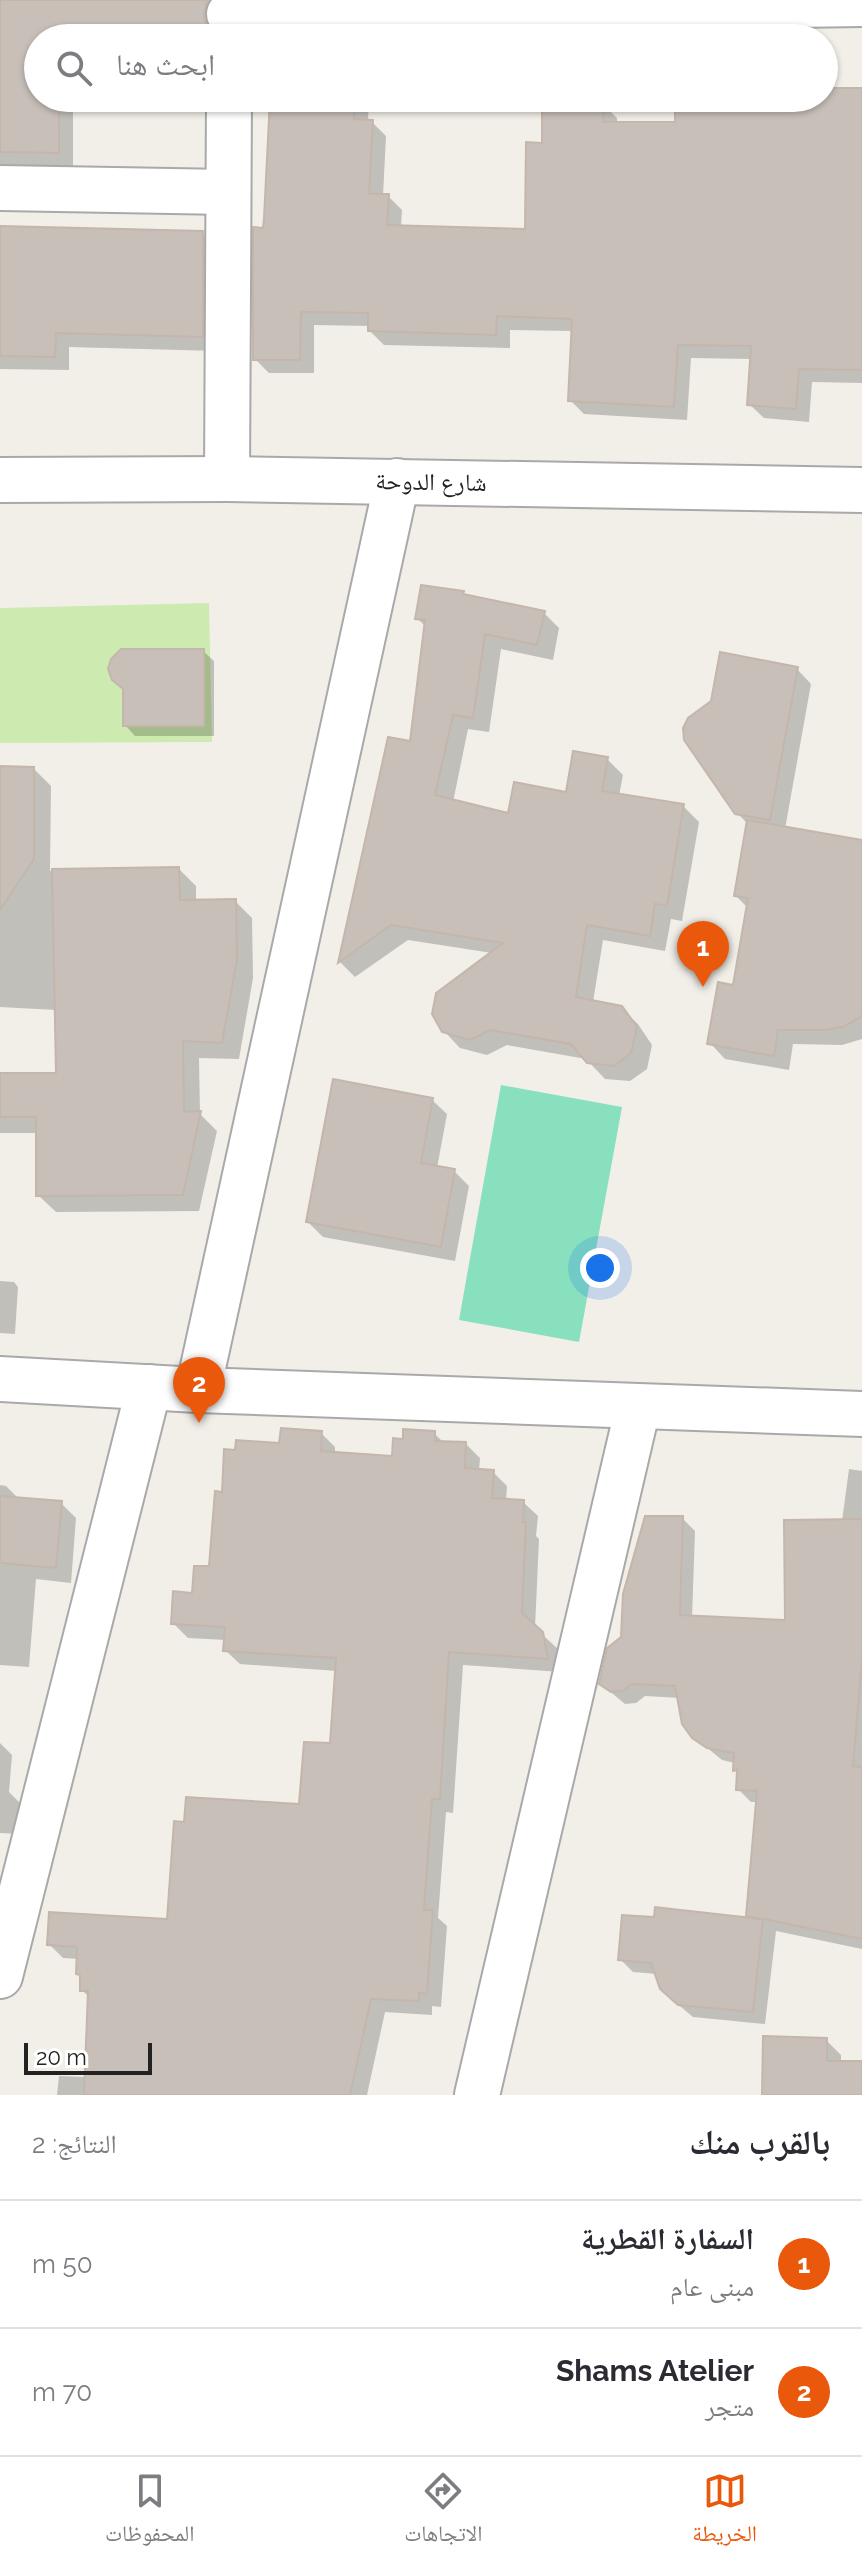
<!DOCTYPE html>
<html lang="ar">
<head>
<meta charset="utf-8">
<style>
  :root { --surface:#fff; --page:#f7f7f7; --text:#2b2b33; --muted:#7c7c81; --line:#e1e1e2; --accent:#ea580c }
  body { margin:0; font-family:Raleway,"Noto Naskh Arabic",sans-serif; background:var(--page); color:var(--text); direction:rtl }
  .scale { position:absolute; left:24px; bottom:20px; width:128px; box-sizing:border-box; padding-left:8px; border:4px solid #222; border-top:0; font-size:22px; line-height:28px; white-space:nowrap; color:#222; -webkit-text-stroke:6px #fff; paint-order:stroke }
  .you { position:absolute; left:600px; top:1268px; width:28px; height:28px; margin:-20px; border:6px solid #fff; border-radius:50%; background:#1a73e8; box-shadow:0 0 0 12px #1a73e833 }
  .badge { display:grid; place-items:center; width:52px; height:52px; border-radius:50%; background:var(--accent); color:#fff; font-size:26px; font-weight:700 }
  .pin { position:absolute; translate:-50% -66px; filter:drop-shadow(0 2px 4px #0008) }
  .pin::after { content:''; position:absolute; top:42px; width:28px; height:24px; background:inherit; clip-path:polygon(0 0,100% 0,50% 100%) }
  .list { margin:0; padding:0; list-style:none }
  h2 { display:flex; justify-content:space-between; align-items:center; height:104px; margin:0; padding:0 32px; font-size:34px }
  h2 small { font-size:26px; font-weight:400; color:var(--muted) }
  .list li { display:grid; grid-template-columns:52px 1fr auto; gap:24px; align-items:center; box-sizing:border-box; height:128px; padding:0 32px; border-top:2px solid var(--line) }
  .list b { display:block; font-size:30px; white-space:nowrap }
  .list p { margin:0; font-size:26px; white-space:nowrap; color:var(--muted) }
  .list em { font-size:26px; font-style:normal; color:var(--muted) }
  .icon { flex:none; width:44px; height:44px; fill:none; stroke:currentColor; stroke-width:2; stroke-linecap:round; stroke-linejoin:round }
  .map { position:relative; flex:none; width:862px; height:2095px; overflow:hidden; direction:ltr }
  .search { position:absolute; background:var(--surface); box-shadow:0 2px 6px #0004; left:24px; right:24px; top:24px; height:88px; display:flex; align-items:center; gap:20px; box-sizing:border-box; padding:0 28px; border-radius:44px; color:var(--muted); font-size:30px }
  .sheet { height:360px; background:var(--surface) }
  nav { display:flex; justify-content:space-around; align-items:center; box-sizing:border-box; height:112px; border-top:2px solid var(--line); background:var(--surface); font-size:22px; color:var(--muted) }
  nav a { display:grid; justify-items:center; gap:4px }
  nav .on { color:var(--accent) }
  .map>svg:first-child { display:block }
  .grass { fill:#cdebb0 }
  .pitch { fill:#88e0be }
  .shadow { fill:#0003 }
  .building { fill:#c7bfb8; stroke:#c4b6ab; stroke-width:2 }
  .lines { fill:none; stroke-linecap:round; stroke-linejoin:round }
  .minor-casing { stroke:#a9a9a9; stroke-width:48 }
  .tertiary-casing { stroke:#a9a9a9; stroke-width:48 }
  .minor { stroke:#fff; stroke-width:44 }
  .tertiary { stroke:#fff; stroke-width:44 }
  .labels { text-anchor:middle; stroke-width:6; stroke-linejoin:round; paint-order:stroke }
  .street-label { font-size:24px; fill:#222; stroke:#fff }
</style>
</head>
<body>
<div class="map">
<svg width="862" height="2095" viewBox="0 0 862 2095">
  <rect width="100%" height="100%" fill="#f2efe9"/>
  <!-- grass -->
  <path class="grass" d="M209 603 212 742 0 743V608Z"/>
  <!-- pitch -->
  <path class="pitch" d="M501 1085 622 1107 579 1342 459 1320Z"/>
  <!-- shadow -->
  <g class="shadow">
    <path d="M0 0H216L220 38H38V98H73V167L0 166Z"/>
    <path d="M824 90H862V383L812 382 809 422 764 418 749 404 752 359 691 358 687 420 584 414 570 400 573 331 510 330V348L384 345 370 331V326L314 325V373H269L255 359 272 98H369L368 122H372L386 136 383 196H388L402 210 401 227 527 231 544 145 603 104 617 118V124H677V98H824Z"/>
    <path d="M0 228 202 233 217 247V351L69 347V370L0 369Z"/>
    <path d="M463 593 467 597 544 613 559 628 553 660 501 649 489 732 468 729 453 802 510 815 568 794 607 759 623 775 619 796 683 806 699 822 682 921 671 919 665 951 603 940 593 1002 621 1008 638 1024 652 1045 647 1069 630 1081 605 1079 586 1059 507 1045 487 1055 460 1048 444 1031 492 953 408 940 355 977 340 962 390 739 412 744 426 627 417 618Z"/>
    <path d="M203 651 214 661V736H135L125 725V690Z"/>
    <path d="M797 669 811 684 785 829 862 842V1039L842 1045 793 1044 789 1070 725 1059 710 1043 735 988 748 908 736 896 748 824 737 813Z"/>
    <path d="M0 769H34L51 786 50 871 179 869 196 886V902L235 901 252 918 253 978 239 1059 199 1058 200 1114 217 1131 199 1211 56 1212 38 1195V1133H0V1075H58L56 1010 0 1007Z"/>
    <path d="M432 1100 447 1114 437 1168 454 1171 469 1186 455 1261 323 1237 308 1222Z"/>
    <path d="M0 1281 14 1282 18 1287 15 1334 0 1333Z"/>
    <path d="M321 1433 335 1447V1454L394 1458 404 1441 434 1433 444 1443 466 1444 480 1458 479 1471 493 1472 507 1486 506 1501 523 1502 538 1516 536 1536 539 1539 535 1628 557 1648 561 1672 463 1665 453 1813 446 1812 438 1918 447 1926 441 2007 432 2006V2015L385 2012 367 2095H57L59 2076 87 2077 90 1998 82 1990V1978L78 1973 79 1959 63 1958 49 1944 168 1921 301 1806 332 1745 337 1671 240 1664 225 1650 226 1640 188 1638 173 1623 211 1569 224 1494 237 1452 281 1446Z"/>
    <path d="M849 1469 862 1471V1949L776 1931 765 2024 693 2017 675 2002 657 1974 633 1972 620 1959 753 1920 748 1915 758 1802H751L738 1789 739 1774 735 1770V1763L722 1760 694 1737 680 1698 645 1696 636 1703 625 1704 601 1684 682 1518 695 1531 692 1618 787 1622 842 1521Z"/>
    <path d="M0 1485 6 1486 20 1500 61 1503 76 1518 71 1583 36 1579 29 1667 0 1665Z"/>
    <path d="M0 1743 12 1755 9 1792 22 1805 20 1834 0 1833Z"/>
    <path d="M826 2040 841 2055V2063H862V2095H764Z"/>
  </g>
  <!-- building -->
  <g class="building">
    <path d="M0 0H207L204 14 207 38H38V98H59V153L0 152Z"/>
    <path d="M824 88H862V370L799 369 796 409 747 405 751 346 678 345 674 407 568 401 572 319 497 316 496 335 368 331V313L301 312 300 360H253V227L263 228 264 218 270 98H355L354 119 373 120 369 194H389L387 225 525 229 526 142 542 143V100L604 102 603 122H675V98H824Z"/>
    <path d="M0 226 203 231V337L56 333 55 357 0 356Z"/>
    <path d="M421 585 464 591 463 594 545 611 537 645 485 634 473 718 453 715 435 795 508 813 514 782 566 792 573 751 608 757 602 791 684 804 667 906 655 904 650 936 587 925 576 997 622 1006 637 1027 631 1053 614 1066 587 1063 571 1044 490 1030 470 1040 442 1032 432 1014 436 993 503 943 391 925 338 963 388 737 410 741 425 620 415 619Z"/>
    <path d="M121 649H204V726H123V689L112 680 108 669 111 659Z"/>
    <path d="M720 652 798 667 770 820 735 814 684 740 683 728 688 718 711 701Z"/>
    <path d="M0 766 34 767V859L0 910Z"/>
    <path d="M747 820 862 840V1016L843 1027 825 1030H778L774 1056 707 1044 718 982 733 985 748 898 734 896Z"/>
    <path d="M179 867 180 900 236 899 237 960 222 1043 183 1041 184 1112 201 1111 183 1195 36 1196V1117H0V1073H56L52 869Z"/>
    <path d="M333 1079 433 1098 421 1163 455 1169 441 1247 306 1222Z"/>
    <path d="M281 1428 322 1431 321 1451 392 1456 393 1438 403 1439V1429L435 1431V1441L466 1442 465 1468 494 1470 492 1498 524 1500 523 1522H526L522 1613 543 1632 548 1659 449 1652 440 1799H432L424 1910H433L427 1994 419 1993V2001L371 1999 350 2095H84L88 1991H80V1975L76 1974 77 1947 47 1945 49 1912 167 1919 174 1821 184 1822 186 1797 299 1804 304 1742 330 1743 336 1658 223 1651 225 1627 171 1624 173 1591 192 1593 194 1566H209L215 1491 222 1492 224 1449 235 1450 236 1440 279 1443Z"/>
    <path d="M0 1496 62 1501 56 1568 0 1563Z"/>
    <path d="M645 1516H683L680 1615 785 1620 784 1520 862 1519V1660L853 1766 862 1767V1939L763 1919 753 2012 678 2005 660 1989 651 1963 618 1960 622 1915 654 1917 655 1907 761 1919 746 1916 757 1791 736 1790 737 1770 733 1771 734 1753 707 1748 692 1738 682 1724 675 1686 631 1684 623 1691 611 1692 599 1684 607 1648 621 1637 623 1594Z"/>
    <path d="M763 2036 827 2038V2061H862V2095H762Z"/>
  </g>
  <g class="lines">
    <defs>
      <g id="minor">
        <path d="M229 14 862 4"/>
        <path d="M0 188 228 192"/>
        <path d="M227 479 229 98"/>
        <path d="M0 1379 198 1390 862 1414"/>
        <path d="M198 1390 397 481"/>
        <path d="M0 1976 149 1387"/>
        <path d="M477 2095 638 1407"/>
      </g>
      <path id="tertiary" d="M0 480 227 479 862 490"/>
    </defs>
    <!-- minor casing -->
    <use href="#minor" class="minor-casing"/>
    <!-- tertiary casing -->
    <use href="#tertiary" class="tertiary-casing"/>
    <!-- minor -->
    <use href="#minor" class="minor"/>
    <!-- tertiary -->
    <use href="#tertiary" class="tertiary"/>
  </g>
  <g class="labels">
    <!-- street labels -->
    <g class="street-label">
      <text transform="translate(431 482) rotate(1)" y="8">شارع الدوحة</text>
    </g>
  </g>
</svg>
<div class="scale">20 m</div>
<div class="you"></div>
<div class="pin badge" style="left:703px;top:987px">1</div>
<div class="pin badge" style="left:199px;top:1423px">2</div>
<div class="search"><svg class="icon" aria-label="search" viewBox="0 0 24 24"><circle cx="10" cy="10" r="6"/><path d="M15 15l6 6"/></svg>ابحث هنا</div>
</div>
<section class="sheet">
<h2>بالقرب منك<small>النتائج: 2</small></h2>
<ul class="list">
<li><span class="badge">1</span><div><b>السفارة القطرية</b><p>مبنى عام</p></div><em>50 m</em></li>
<li><span class="badge">2</span><div><b>Shams Atelier</b><p>متجر</p></div><em>70 m</em></li>
</ul>
</section>
<nav>
<a class="on"><svg class="icon" aria-label="map" viewBox="0 0 24 24"><path d="M3 6l6-2 6 2 6-2v14l-6 2-6-2-6 2zM9 4v14M15 6v14"/></svg>الخريطة</a>
<a><svg class="icon" aria-label="directions" viewBox="0 0 24 24"><path d="M12 3l9 9-9 9-9-9zM9 14v-3h6M13 9l2 2-2 2"/></svg>الاتجاهات</a>
<a><svg class="icon" aria-label="saved" viewBox="0 0 24 24"><path d="M7 4h10v16l-5-4-5 4z"/></svg>المحفوظات</a>
</nav>
</body>
</html>
